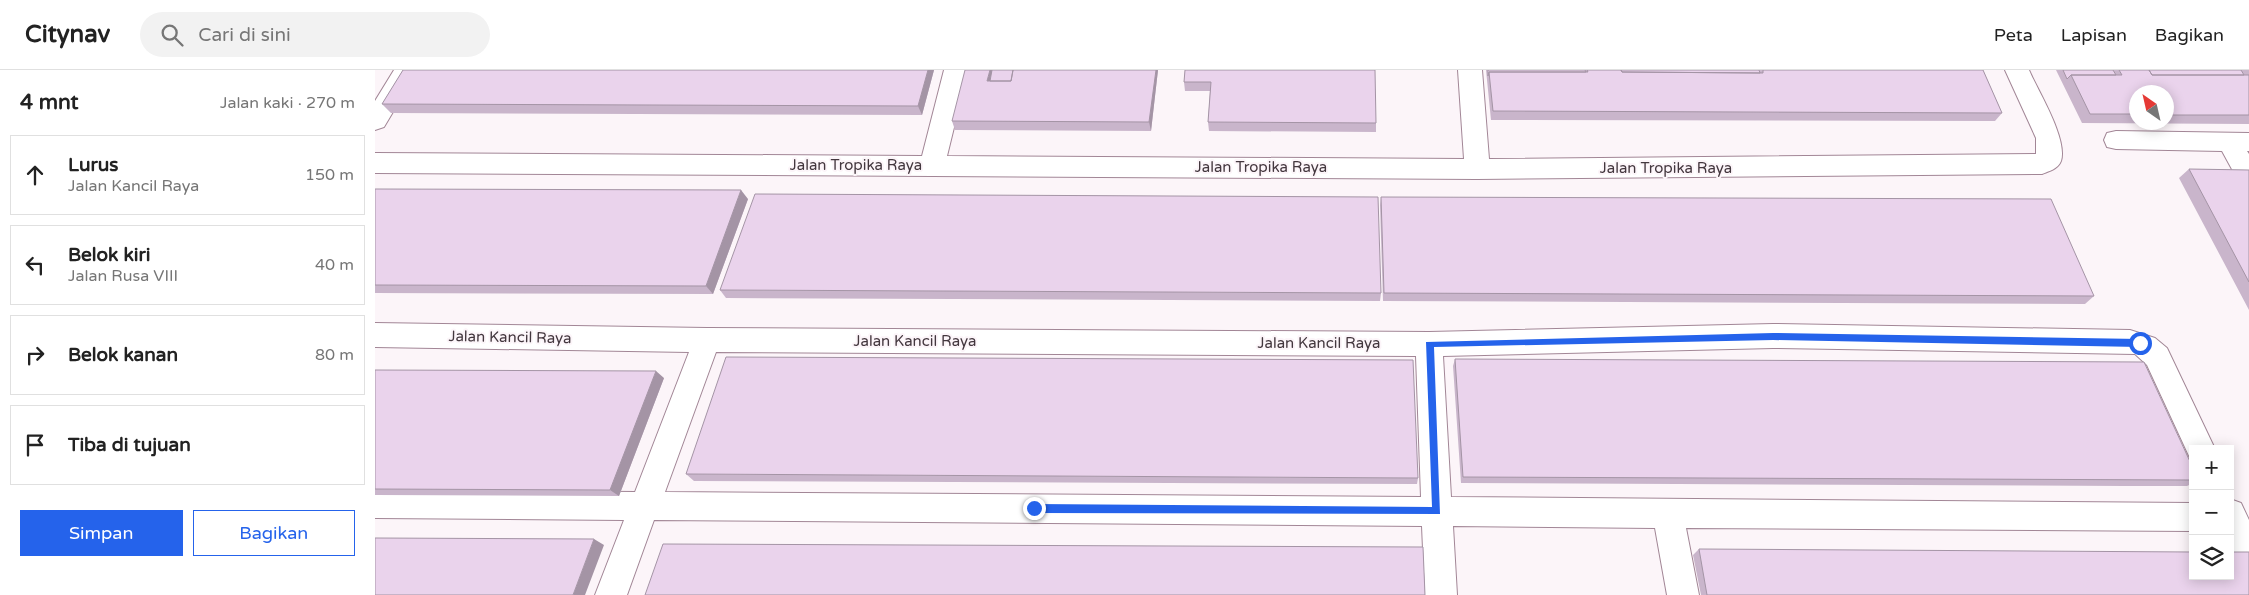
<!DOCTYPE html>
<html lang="id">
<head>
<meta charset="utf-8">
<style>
  :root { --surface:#fff; --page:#f2f2f2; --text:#222; --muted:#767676; --line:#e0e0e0; --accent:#2563eb }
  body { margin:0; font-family:"Varela Round",sans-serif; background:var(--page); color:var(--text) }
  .controls { position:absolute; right:15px; bottom:15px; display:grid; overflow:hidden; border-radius:0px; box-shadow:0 2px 12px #0003 }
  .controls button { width:45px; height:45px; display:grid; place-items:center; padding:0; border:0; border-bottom:1px solid var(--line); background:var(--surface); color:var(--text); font:25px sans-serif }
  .compass { position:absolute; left:1754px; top:15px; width:45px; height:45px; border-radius:50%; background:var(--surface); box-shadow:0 2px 12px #0003; rotate:326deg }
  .stop { position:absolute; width:15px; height:15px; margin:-11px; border:4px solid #2563eb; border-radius:50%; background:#fff }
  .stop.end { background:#2563eb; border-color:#fff; box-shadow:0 1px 5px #0008 }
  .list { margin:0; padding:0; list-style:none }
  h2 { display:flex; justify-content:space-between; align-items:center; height:65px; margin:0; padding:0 20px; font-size:21px }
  h2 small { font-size:16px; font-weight:400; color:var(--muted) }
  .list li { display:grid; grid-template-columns:32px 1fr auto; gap:15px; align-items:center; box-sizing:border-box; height:80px; margin:0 10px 10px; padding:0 10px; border:1px solid var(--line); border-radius:0px }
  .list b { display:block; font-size:19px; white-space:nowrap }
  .list p { margin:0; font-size:16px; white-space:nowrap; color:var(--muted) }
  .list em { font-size:16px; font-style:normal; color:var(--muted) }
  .actions { display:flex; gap:10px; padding:15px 20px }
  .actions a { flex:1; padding:11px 0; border:1px solid var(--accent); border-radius:0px; text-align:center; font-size:18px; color:var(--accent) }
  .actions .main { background:var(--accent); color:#fff }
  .icon { flex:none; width:28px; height:28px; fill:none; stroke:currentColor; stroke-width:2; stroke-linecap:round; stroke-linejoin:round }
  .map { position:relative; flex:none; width:1874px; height:525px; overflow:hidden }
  header { display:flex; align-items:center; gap:30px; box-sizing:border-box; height:70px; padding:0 25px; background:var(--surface); border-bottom:1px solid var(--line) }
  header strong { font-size:24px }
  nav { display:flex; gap:28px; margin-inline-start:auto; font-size:18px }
  .search { width:350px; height:45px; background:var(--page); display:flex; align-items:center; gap:12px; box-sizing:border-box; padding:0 18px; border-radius:28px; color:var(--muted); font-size:19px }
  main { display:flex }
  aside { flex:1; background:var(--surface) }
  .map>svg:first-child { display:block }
</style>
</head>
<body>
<header>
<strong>Citynav</strong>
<div class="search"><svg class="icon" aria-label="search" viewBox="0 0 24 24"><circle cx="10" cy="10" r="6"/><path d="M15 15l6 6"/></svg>Cari di sini</div>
<nav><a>Peta</a><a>Lapisan</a><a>Bagikan</a></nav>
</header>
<main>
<aside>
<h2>4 mnt<small>Jalan kaki · 270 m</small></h2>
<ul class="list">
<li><svg class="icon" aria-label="ahead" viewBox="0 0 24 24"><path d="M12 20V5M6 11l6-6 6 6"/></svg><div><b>Lurus</b><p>Jalan Kancil Raya</p></div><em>150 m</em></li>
<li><svg class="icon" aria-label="left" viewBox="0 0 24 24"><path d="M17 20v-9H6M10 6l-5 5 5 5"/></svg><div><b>Belok kiri</b><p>Jalan Rusa VIII</p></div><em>40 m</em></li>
<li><svg class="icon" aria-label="right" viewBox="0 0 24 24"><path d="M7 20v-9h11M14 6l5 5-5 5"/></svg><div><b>Belok kanan</b></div><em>80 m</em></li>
<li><svg class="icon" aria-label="arrive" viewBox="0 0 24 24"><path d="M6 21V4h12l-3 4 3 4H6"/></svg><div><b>Tiba di tujuan</b></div></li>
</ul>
<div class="actions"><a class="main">Simpan</a><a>Bagikan</a></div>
</aside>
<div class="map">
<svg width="1874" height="525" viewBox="0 0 1874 525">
  <rect width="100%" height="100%" fill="#fcf5f9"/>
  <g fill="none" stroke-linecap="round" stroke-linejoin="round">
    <defs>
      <path id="minor" d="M19,0h24l-34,57 -9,3v-29z
        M569,0h24l-21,86 517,3 -6,-89h24l7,89 547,-5v-16l-31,-68h24c9,21 39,69 32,91 -3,8 -12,10 -19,13l-565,5 -1102,-6v-20l547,3z
        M1741,61l133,2v18h-2l2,3v33l-9,-3 -18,-33 -106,-2 -9,-2 -3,-7 3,-7z
        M0,253l332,5 722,4 344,-8 357,6 25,8 12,10 48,101h-22v11l-3,-2 -43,-93 -12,-11 -362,-6 -330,8 8,141 742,6v28l-507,-3 13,67h-32l-12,-67 -202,-2 4,69h-32l-3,-69 -768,-6 -27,75h-32l29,-75 -249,-2v-28l260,2 54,-140 -314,-5zM341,282l700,4 5,141 -756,-5z
        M1855,429l11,4 8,17v48l-11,-4 -8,-17z"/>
    </defs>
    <use href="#minor" stroke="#a28696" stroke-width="2"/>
    <use href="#minor" fill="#fff" fill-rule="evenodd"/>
  </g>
  <path fill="#c9b5cb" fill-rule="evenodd" d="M28,0h531l-12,45 -531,-2 -9,-9z
    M783,0l-7,61 -196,-1 -3,-9z
    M810,0l191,53v9l-167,-1 -1,-9 2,-31h-25l-1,-9z
    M1111,0h497l19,43 -7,8 -504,-1z
    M1681,0h193v54l-167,-1zM1762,22h30v30h-30z
    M1814,99l60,1v140l-70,-132z
    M0,119l373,10 -35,95 -338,-1z
    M1006,127l713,99 -9,8 -702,-3 -3,-96z
    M345,220l661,3 -1,8 -654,-3z
    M1080,289l738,109v15l-6,3h-61l-665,-3 -8,-117z
    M0,300l289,8 -45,118 -244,-1z
    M311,404l732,4 -1,6 -723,-3z
    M1324,479l550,46h-548l-8,-40z"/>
  <path fill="#a494a5" d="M553,0h6l-12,45 -4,-9z
    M615,0h5l-6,16 -2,-5z
    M781,0h2l-7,61 -2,-9z
    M366,120l7,9 -35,95 -7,-8z
    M281,301l8,7 -45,118 -9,-6z
    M219,469l10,6 -19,50h-12z"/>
  <path fill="#ead3ec" stroke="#a494a5" d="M28,0h525l-10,36 -536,-2z
    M590,0h25l-3,11h24l2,-11h143l-7,52 -197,-1z
    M617,0h21l-2,11h-21z
    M810,0h190l1,53 -168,-1 3,-40h-27z
    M1113,0h97l1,2h-97l-1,4z
    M1212,0h34l1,2 141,1v-3h220l19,43 -509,-2 -4,-39h99z
    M1246,0h138l1,3 -138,-1z
    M1688,0h50l3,5h-45l-4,4z
    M1744,0h30l3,5h97v40h-82v-23h-30v22h-47l-19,-39h51z
    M1774,0h92l3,5h-92z
    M1814,99l60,1v112z
    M0,119l366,1 -35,96 -331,-1z
    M380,124l623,3 3,96 -661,-3z
    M1006,127l670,2 43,97 -710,-3z
    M351,287l687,3 5,118 -732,-4z
    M1080,289l689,3 49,106v12l-730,-3z
    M0,300l281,1 -46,119 -235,-1z
    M0,468l219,1 -21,56h-198z
    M288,474l760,3 2,48h-780z
    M1324,479l494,3v24h37v-24h19v43h-542z"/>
  <path fill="#2563eb" d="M1398,263l367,6 4,4 -4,4 -367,-7 -339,7 6,167 -406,-1 -4,-5 4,-4 398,3 -6,-165z"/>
  <g text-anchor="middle" stroke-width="4" stroke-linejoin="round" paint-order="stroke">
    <g font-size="15" fill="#43373e" stroke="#fcf5f9">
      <text x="481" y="100">Jalan Tropika Raya</text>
      <text x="886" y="102">Jalan Tropika Raya</text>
      <text x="1291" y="103">Jalan Tropika Raya</text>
      <text transform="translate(135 267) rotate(1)" y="5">Jalan Kancil Raya</text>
      <text x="540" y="276">Jalan Kancil Raya</text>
      <text x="944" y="278">Jalan Kancil Raya</text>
    </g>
  </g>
</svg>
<div class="controls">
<button>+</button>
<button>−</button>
<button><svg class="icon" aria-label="layers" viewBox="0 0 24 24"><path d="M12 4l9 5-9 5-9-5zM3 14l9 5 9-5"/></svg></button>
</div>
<svg class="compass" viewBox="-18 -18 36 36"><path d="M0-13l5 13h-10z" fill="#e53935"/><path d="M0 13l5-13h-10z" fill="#767676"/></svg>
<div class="stop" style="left:1765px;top:273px"></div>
<div class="stop end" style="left:659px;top:438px"></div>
</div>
</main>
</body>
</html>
